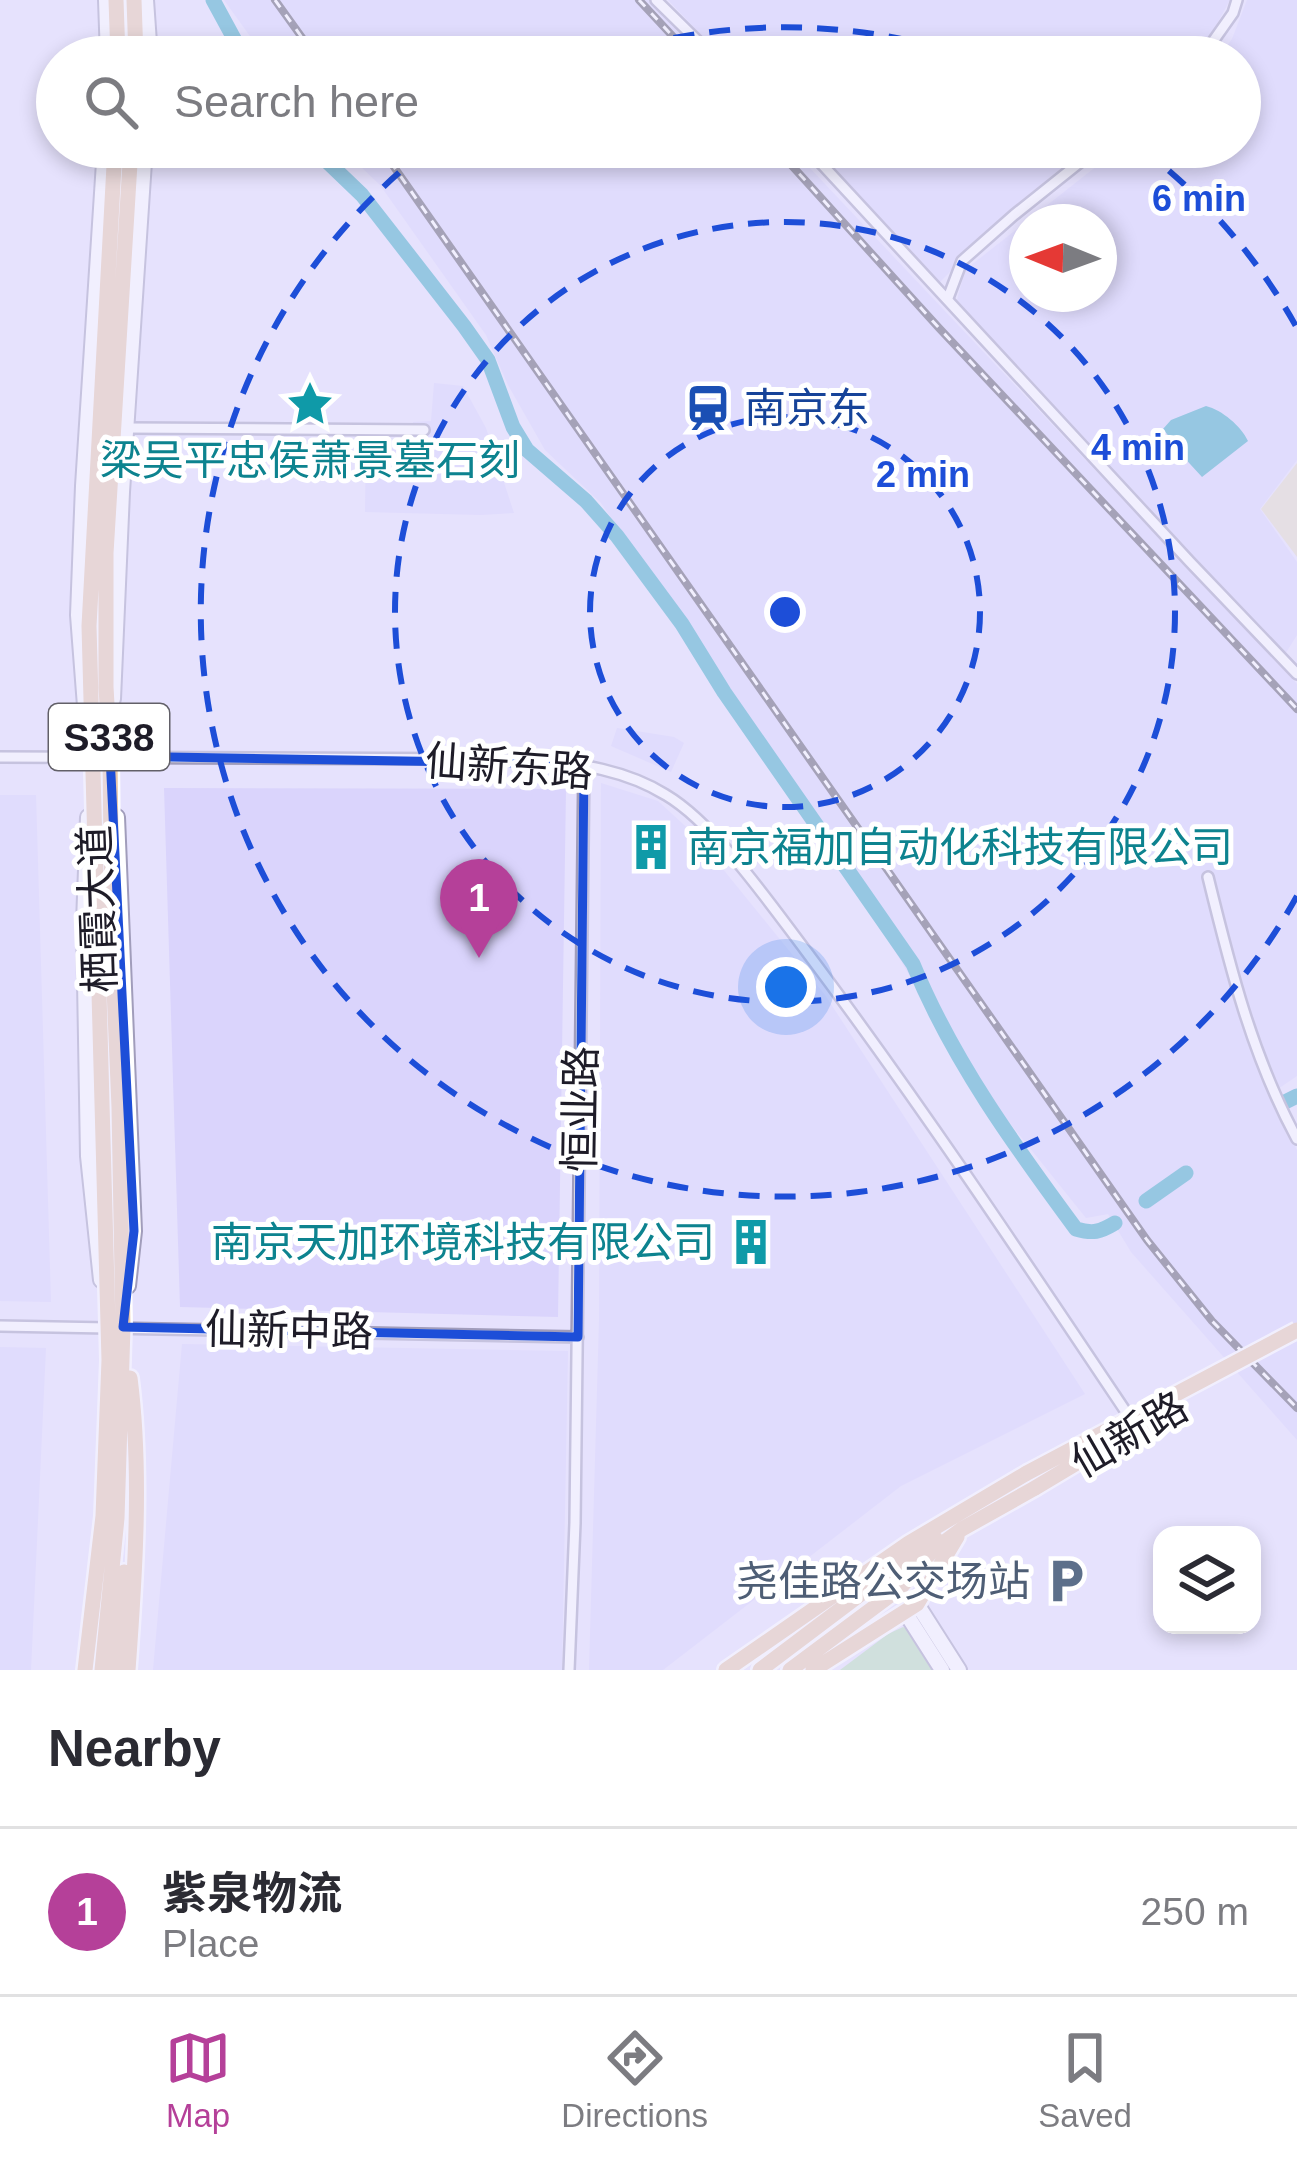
<!DOCTYPE html>
<html lang="en">
<head>
<meta charset="utf-8">
<style>
  :root { --surface:#fff; --page:#f2f2f3; --text:#2b2b33; --muted:#7c7c81; --line:#e1e1e2; --accent:#b54099 }
  body { margin:0; font-family:Arial,"Noto Sans SC",sans-serif; background:var(--page); color:var(--text) }
  .controls { position:absolute; right:36px; bottom:36px; display:grid; overflow:hidden; border-radius:24px; box-shadow:0 6px 18px #0003 }
  .controls button { width:108px; height:108px; display:grid; place-items:center; padding:0; border:0; border-bottom:3px solid var(--line); background:var(--surface); color:var(--text); font:60px sans-serif }
  .compass { position:absolute; left:1009px; top:204px; width:108px; height:108px; border-radius:50%; background:var(--surface); box-shadow:0 6px 18px #0003; rotate:271deg }
  .you { position:absolute; left:786px; top:987px; width:42px; height:42px; margin:-30px; border:9px solid #fff; border-radius:50%; background:#1a73e8; box-shadow:0 0 0 18px #1a73e833 }
  .badge { display:grid; place-items:center; width:78px; height:78px; border-radius:50%; background:var(--accent); color:#fff; font-size:39px; font-weight:700 }
  .pin { position:absolute; translate:-50% -99px; filter:drop-shadow(0 3px 6px #0008) }
  .pin::after { content:''; position:absolute; top:63px; width:42px; height:36px; background:inherit; clip-path:polygon(0 0,100% 0,50% 100%) }
  .list { margin:0; padding:0; list-style:none }
  h2 { display:flex; justify-content:space-between; align-items:center; height:156px; margin:0; padding:0 48px; font-size:51px }
  h2 small { font-size:39px; font-weight:400; color:var(--muted) }
  .list li { display:grid; grid-template-columns:78px 1fr auto; gap:36px; align-items:center; box-sizing:border-box; height:168px; padding:0 48px; border-top:3px solid var(--line) }
  .list b { display:block; font-size:45px; white-space:nowrap }
  .list p { margin:0; font-size:39px; white-space:nowrap; color:var(--muted) }
  .list em { font-size:39px; font-style:normal; color:var(--muted) }
  .icon { flex:none; width:66px; height:66px; fill:none; stroke:currentColor; stroke-width:2; stroke-linecap:round; stroke-linejoin:round }
  .map { position:relative; flex:none; width:1297px; height:1670px; overflow:hidden }
  .search { position:absolute; background:var(--surface); box-shadow:0 6px 18px #0003; left:36px; right:36px; top:36px; height:132px; display:flex; align-items:center; gap:30px; box-sizing:border-box; padding:0 42px; border-radius:66px; color:var(--muted); font-size:45px }
  .sheet { height:324px; background:var(--surface) }
  nav { display:flex; justify-content:space-around; align-items:center; box-sizing:border-box; height:168px; border-top:3px solid var(--line); background:var(--surface); font-size:33px; color:var(--muted) }
  nav a { display:grid; justify-items:center; gap:6px }
  nav .on { color:var(--accent) }
  .map>svg:first-child { display:block }
</style>
</head>
<body>
<div class="map">
<svg width="1297" height="1670" viewBox="0 0 1297 1670">
  <rect width="100%" height="100%" fill="#e6e2fd"/>
  <path fill="#e5dbc6" d="M1297,463v94l-36,-48z"/>
  <path fill="#dad4fc" fill-rule="evenodd" d="M224,0h428l53,57h-440z
    M668,0h562l-23,42 -15,15h-470z
    M1247,0h50v460l-37,49 37,53v73l-15,24 -203,-218 -122,-141 8,-30 156,-123h119v-90h-21l13,-18zM1027,222h72v72h-72z
    M340,147h450l507,537v392l-25,17 11,32 14,25v290l-166,-188 -23,-38 -22,4 -126,-157 -133,-225 -226,-333 -56,-53 -37,-65 -22,-50 -106,-150z
    M806,147h281l-65,53 -85,85z
    M434,383l29,3 23,42 28,85 -33,2 -116,-3 1,-68 45,1 2,-23 18,-1z
    M617,728l57,9 10,6 -13,29 -60,-26z
    M601,783l57,18 38,35 129,159 260,399 -184,92 -238,184h-74l10,-350z
    M164,788l402,1 -8,528 -378,-10z
    M0,795h36l15,507 -51,-1z
    M182,1344l386,7 -6,319h-409z
    M0,1347l46,1 -15,322h-31z"/>
  <path fill="#b5ddb6" d="M903,1627l9,5 22,38h-94l48,-36z"/>
  <path fill="#36a7c2" d="M1206,406c16,4 35,20 42,35l-46,36 -23,-25v-3l-16,-20 8,-9z"/>
  <g fill="none" stroke-linecap="round" stroke-linejoin="round">
    <path stroke="#36a7c2" stroke-width="15" d="M213,0l31,57
      M312,147l50,48 102,131 24,34 25,67 14,23 59,51 31,35 65,88 42,68 189,272c40,97 101,181 163,265 17,5 24,3 39,-6
      M1285,1102l12,-6
      M1146,1201l40,-28"/>
    <defs>
      <path id="street" d="M656,0l58,57
        M1202,57l31,-44 4,-13
        M806,147l384,415 107,112
        M948,298l14,-37 52,-46 85,-68
        M126,428l298,2
        M0,757l535,2c45,5 91,11 131,36 49,29 105,110 140,156 114,152 219,310 324,467
        M1208,877c22,90 44,179 89,262
        M0,1326l578,11
        M569,1670l6,-147 9,-759"/>
      <path id="secondary" d="M106,0l2,57
        M146,0l4,57
        M113,699l9,-207 23,-345
        M85,706l-7,-91 5,-129 22,-339
        M88,817l-4,105 4,234 13,124
        M117,817l17,414 -6,55
        M917,1604l42,66
        M905,1612l37,58"/>
      <path id="primary" d="M116,0l2,57
        M134,0l2,57
        M85,1670l18,-154 6,-156 -20,-734 26,-479
        M102,1670l15,-152 6,-191 -4,-220 -7,-166 -2,-185 -4,-69v-134l25,-406
        M114,1670l10,-98
        M128,1670c7,-94 14,-199 2,-292
        M726,1670l183,-127 118,-70
        M760,1670l175,-132
        M790,1670l110,-82 31,-36 31,-23 73,-41
        M813,1670l104,-66 40,-67"/>
    </defs>
    <use href="#street" stroke="#a19dbb" stroke-width="14"/>
    <use href="#secondary" stroke="#a19dbb" stroke-width="18"/>
    <use href="#primary" stroke="#fff" stroke-width="20"/>
    <use href="#street" stroke="#fff" stroke-width="9"/>
    <use href="#secondary" stroke="#fff" stroke-width="14"/>
    <use href="#primary" stroke="#e9c7a8" stroke-width="15"/>
    <defs>
      <path id="rail" d="M275,0l41,57
        M639,0l53,57
        M380,147l767,1093 65,81 85,87
        M775,147l164,181 358,381"/>
    </defs>
    <use href="#rail" stroke="#575565" stroke-width="8"/>
    <use href="#rail" stroke="#fff" stroke-width="3" stroke-dasharray="9" stroke-linecap="butt"/>
    <defs>
      <path id="primary-bridge" d="M1027,1473l270,-143
        M1035,1488l110,-66"/>
    </defs>
    <use href="#primary-bridge" stroke="#fff" stroke-width="20" stroke-linecap="butt"/>
    <use href="#primary-bridge" stroke="#e9c7a8" stroke-width="15"/>
  </g>
  <path d="M0 0H1297V1670H0ZM110,756l474,8 -6,573 -455,-10 11,-96z" fill="#e6e2fd" fill-opacity=".55" fill-rule="evenodd"/>
  <path fill="none" stroke="#1d4ed8" stroke-width="9" stroke-linejoin="round" d="M110,756l474,8 -6,573 -455,-10 11,-96z"/>
  <g fill="none" stroke="#1d4ed8" stroke-width="6" stroke-dasharray="21 15">
    <circle cx="785" cy="612" r="195"/>
    <circle cx="785" cy="612" r="390"/>
    <path d="M1297 896A585 585 0 1 1 429 148M604 56A585 585 0 0 1 966 56M1141 148A585 585 0 0 1 1297 328"/>
  </g>
  <defs>
    <symbol id="sight-bare" viewBox="-9 -9 18 18"><path d="M0-6L1.8-2.2L6-1.7L2.9 1.2L3.7 5.4L0 3.3L-3.7 5.4L-2.9 1.2L-6-1.7L-1.8-2.2Z" fill="#0f9aa8" stroke="#fff" stroke-width="2.5" paint-order="stroke"/></symbol>
    <symbol id="station-bare" viewBox="-9 -9 18 18"><path d="M-3-6H3Q5-6 5-4V2Q5 4 3 4L4.5 6H3L1.5 4h-3L-3 6H-4.5L-3 4Q-5 4-5 2V-4Q-5-6-3-6ZM-3.5-4v3h7v-3ZM-3.5 1v1.5H-2V1ZM2 1v1.5H3.5V1Z" fill="#1a4fb4" stroke="#fff" stroke-width="2.5" paint-order="stroke"/></symbol>
    <symbol id="building-bare" viewBox="-9 -9 18 18"><path d="M-4-6H4V6H1V3H-1V6H-4ZM-2.5-4.3h1.7v1.8h-1.7ZM.8-4.3h1.7v1.8H.8ZM-2.5-1h1.7V.8h-1.7ZM.8-1h1.7V.8H.8Z" fill="#0f9aa8" stroke="#fff" stroke-width="2.5" paint-order="stroke"/></symbol>
    <symbol id="parking-bare" viewBox="-9 -9 18 18"><path d="M-3.5-5.5H1a3.5 3.5 0 0 1 0 7H-1V5.5H-3.5ZM-1-3.4V-.6H.8a1.4 1.4 0 0 0 0-2.8Z" fill="#5c6f8a" stroke="#fff" stroke-width="2.5" paint-order="stroke"/></symbol>
  </defs>
  <g fill-rule="evenodd">
    <use href="#sight-bare" x="277" y="371" width="66" height="66"/>
    <use href="#station-bare" x="675" y="375" width="66" height="66"/>
    <use href="#building-bare" x="618" y="814" width="66" height="66"/>
    <use href="#building-bare" x="718" y="1209" width="66" height="66"/>
    <use href="#parking-bare" x="1033" y="1548" width="66" height="66"/>
  </g>
  <g text-anchor="middle" stroke-width="10" stroke-linejoin="round" paint-order="stroke">
    <rect fill="#fff" stroke="#626068" stroke-width="3" x="49" y="704" width="120" height="66" rx="9"/>
    <g font-size="39" font-weight="bold" fill="#1e1c28">
      <text x="109" y="751">S338</text>
    </g>
    <g font-size="42" fill="#164399" stroke="#fff" text-anchor="start">
      <text x="744" y="423">南京东</text>
    </g>
    <g font-size="42" fill="#0d838f" stroke="#fff">
      <text x="310" y="475">梁吴平忠侯萧景墓石刻</text>
      <text x="687" y="862" text-anchor="start">南京福加自动化科技有限公司</text>
      <text x="715" y="1257" text-anchor="end">南京天加环境科技有限公司</text>
    </g>
    <g font-size="42" fill="#1e1c28" stroke="#fff">
      <text transform="translate(509 766) rotate(4)" y="15">仙新东路</text>
      <text transform="translate(97 909) rotate(-92)" y="15">栖霞大道</text>
      <text transform="translate(580 1109) rotate(-89)" y="15">恒业路</text>
      <text transform="translate(289 1330) rotate(1)" y="15">仙新中路</text>
      <text transform="translate(1129 1434) rotate(-30)" y="15">仙新路</text>
    </g>
    <g font-size="42" fill="#4e5e75" stroke="#fff" text-anchor="end">
      <text x="1030" y="1596">尧佳路公交场站</text>
    </g>
  </g>
  <circle cx="785" cy="612" r="18" fill="#1d4ed8" stroke="#fff" stroke-width="6"/>
  <g font-size="36" text-anchor="middle" font-weight="bold" fill="#1d4ed8" stroke="#fff" stroke-width="10" stroke-linejoin="round" paint-order="stroke">
    <text x="1199" y="211">6 min</text>
    <text x="1138" y="460">4 min</text>
    <text x="923" y="487">2 min</text>
  </g>
</svg>
<div class="controls">
<button><svg class="icon" aria-label="layers" viewBox="0 0 24 24"><path d="M12 4l9 5-9 5-9-5zM3 14l9 5 9-5"/></svg></button>
</div>
<svg class="compass" viewBox="-18 -18 36 36"><path d="M0-13l5 13h-10z" fill="#e53935"/><path d="M0 13l5-13h-10z" fill="#7c7c81"/></svg>
<div class="you"></div>
<div class="pin badge" style="left:479px;top:958px">1</div>
<div class="search"><svg class="icon" aria-label="search" viewBox="0 0 24 24"><circle cx="10" cy="10" r="6"/><path d="M15 15l6 6"/></svg>Search here</div>
</div>
<section class="sheet">
<h2>Nearby<small></small></h2>
<ul class="list">
<li><span class="badge">1</span><div><b>紫泉物流</b><p>Place</p></div><em>250 m</em></li>
</ul>
</section>
<nav>
<a class="on"><svg class="icon" aria-label="map" viewBox="0 0 24 24"><path d="M3 6l6-2 6 2 6-2v14l-6 2-6-2-6 2zM9 4v14M15 6v14"/></svg>Map</a>
<a><svg class="icon" aria-label="directions" viewBox="0 0 24 24"><path d="M12 3l9 9-9 9-9-9zM9 14v-3h6M13 9l2 2-2 2"/></svg>Directions</a>
<a><svg class="icon" aria-label="saved" viewBox="0 0 24 24"><path d="M7 4h10v16l-5-4-5 4z"/></svg>Saved</a>
</nav>
</body>
</html>
